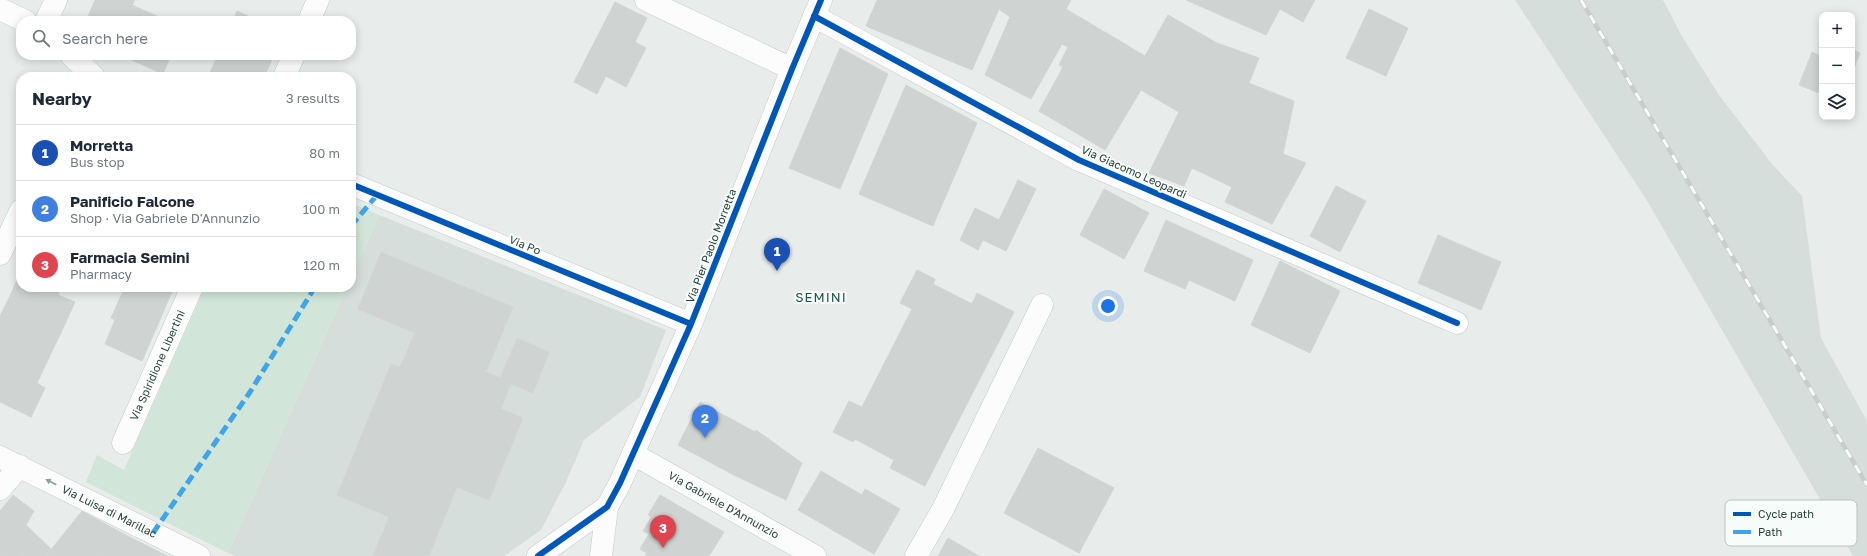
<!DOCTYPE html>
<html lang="en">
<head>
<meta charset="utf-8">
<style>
  :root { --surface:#fff; --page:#f6f6f7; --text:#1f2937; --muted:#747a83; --line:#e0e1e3; --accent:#d93025 }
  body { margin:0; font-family:"Golos Text",sans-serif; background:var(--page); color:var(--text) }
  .controls { position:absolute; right:12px; top:12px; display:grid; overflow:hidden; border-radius:8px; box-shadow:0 2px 10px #0003 }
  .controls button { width:36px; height:36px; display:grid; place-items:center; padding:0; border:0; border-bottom:1px solid var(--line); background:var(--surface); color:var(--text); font:20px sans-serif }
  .you { position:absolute; left:1108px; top:306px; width:14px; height:14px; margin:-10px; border:3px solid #fff; border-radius:50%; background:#1a73e8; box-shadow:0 0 0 6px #1a73e833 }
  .badge { display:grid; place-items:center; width:26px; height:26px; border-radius:50%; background:var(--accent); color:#fff; font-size:13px; font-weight:700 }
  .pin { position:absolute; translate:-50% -33px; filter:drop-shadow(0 1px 2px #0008) }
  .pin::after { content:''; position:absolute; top:21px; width:14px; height:12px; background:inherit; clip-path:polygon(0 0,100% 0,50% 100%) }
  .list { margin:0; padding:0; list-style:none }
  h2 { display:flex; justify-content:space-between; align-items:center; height:52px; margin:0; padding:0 16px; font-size:17px }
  h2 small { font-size:13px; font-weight:400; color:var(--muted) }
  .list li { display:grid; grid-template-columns:26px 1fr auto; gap:12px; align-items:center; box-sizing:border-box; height:56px; padding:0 16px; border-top:1px solid var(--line) }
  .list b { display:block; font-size:15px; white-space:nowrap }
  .list p { margin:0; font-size:13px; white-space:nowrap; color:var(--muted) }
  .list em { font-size:13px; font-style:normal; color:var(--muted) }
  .icon { flex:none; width:22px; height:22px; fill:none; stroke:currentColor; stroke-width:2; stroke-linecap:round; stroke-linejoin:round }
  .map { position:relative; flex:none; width:1867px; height:556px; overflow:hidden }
  .search { position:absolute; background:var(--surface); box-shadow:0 2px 10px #0003; left:16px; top:16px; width:340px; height:44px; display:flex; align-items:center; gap:10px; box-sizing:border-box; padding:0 14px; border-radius:16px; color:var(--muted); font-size:15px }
  .panel { position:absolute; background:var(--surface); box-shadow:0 2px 10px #0003; left:16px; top:72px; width:340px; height:220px; border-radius:16px }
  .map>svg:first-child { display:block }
</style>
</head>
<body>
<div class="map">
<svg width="1867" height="556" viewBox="0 0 1867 556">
  <rect width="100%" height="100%" fill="#e8edeb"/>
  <path fill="#d6dedb" d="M1515,0h148l20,38 36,57 53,69 30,32 19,142 46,83v135h-14l-207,-357z
    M379,215l287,115 -26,67 -56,43 -19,44 -24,46 -37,26h-269l-7,-3 119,-266h4v-9z"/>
  <path fill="#d1e6d8" d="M351,203l28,12 -28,63z
    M205,287h142l-119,266 -142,-71 11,-27 27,15z"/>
  <path fill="#cfd4d2" stroke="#d1d6d4" d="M95,0h40l-3,5 36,16h-82z
    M877,0h194l-5,9 79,47 23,-41 49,28 42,15 -10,25 45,18 -11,53 23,9 -34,61 -47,-22 7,-15 -40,-19 -8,18 -35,-13 30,-61 -38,-22 -36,60 -66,-39 24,-44 -4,-2 9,-18 -6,-3 -31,55 -46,-24 25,-58 -11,-8 -27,61 -106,-44z
    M1186,0h129l-12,22 -23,-13 -14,26z
    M615,2l32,16 -12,24 11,6 -20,39 -20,-11 -9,18 -23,-12z
    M1369,9l39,19 -22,48 -40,-18z
    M237,11l22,10h-26z
    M840,48l48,26 -48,115 -51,-21z
    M1852,49l8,4 -8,20z
    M1812,52l10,5v37l-23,-9z
    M120,55h51l-8,19z
    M218,55h56l-10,22h-56z
    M906,85l71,38 -44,103 -74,-32z
    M1018,180l18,9 -30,62 -23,-11 -5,10 -18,-10 15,-32 24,12z
    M1336,186l30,15 -26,51 -30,-16z
    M1104,189l45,24 -25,46 -44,-24z
    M1166,220l87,40 -18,41 -46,-21 -4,9 -41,-18z
    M1438,235l63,27 -20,48 -63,-27z
    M381,252l132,55 -27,65 14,6 17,-40 32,14 -16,41 -22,-9 -10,25 22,9 -34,82 -32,-13 -28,69h-56l16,-39 -52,-22 54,-131 9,3 15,-34 -57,-24z
    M1280,261l60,30 -30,62 -59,-28z
    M917,270l18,9 -2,5 39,20 5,-11 37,19 -89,174 -35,-18 4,-8 -39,-21 -2,3 -20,-10 16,-31 13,6 50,-98 -12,-6z
    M21,271v16h40l-3,8 17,7 -9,20 -56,-26z
    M125,287h49l-32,74 -37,-17 10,-24 -4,-2z
    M10,296l56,26 -29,61 8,5 -14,29 -31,-15v-86z
    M700,402l55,30 -23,42 -54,-29z
    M756,430l46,33 -16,37 -54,-26z
    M1038,448l76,40 -35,65 -75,-40z
    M821,471l41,24 3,-6 35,20 -26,45 -76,-44z
    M13,495l21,16 -8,14 25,24 -5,7h-22l-24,-18v-27z
    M660,495l64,37 -15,24h-64l2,-3 -7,-4 9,-15 -6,-3 8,-14 -3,-2z
    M82,511l38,21 -22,24h-52z
    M120,532l47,24h-69z
    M0,538l24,18h-24z
    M948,538l31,18h-41z"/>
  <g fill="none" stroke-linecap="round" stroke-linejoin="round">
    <defs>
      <g id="street">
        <path d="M646,0l146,69"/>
        <path d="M0,9l25,12"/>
        <path d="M814,16l265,144 378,163"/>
        <path d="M46,21l10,-21"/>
        <path d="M309,21l9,-21"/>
        <path d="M71,55l23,22"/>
        <path d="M284,77l10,-22"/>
        <path d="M351,184l340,140"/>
        <path d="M0,254l21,-44"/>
        <path id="s1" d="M123,443l69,-156"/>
        <path id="s2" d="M633,454l182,102"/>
        <path id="s3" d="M0,457l199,99"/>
        <path d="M0,489l20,-23"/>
        <path d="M538,556l69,-49 13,-24 71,-159 101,-255 29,-69"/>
        <path d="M601,556l6,-49"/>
        <path d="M916,556l27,-47 99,-204"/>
      </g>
    </defs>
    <use href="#street" stroke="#c5cac8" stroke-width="23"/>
    <use href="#street" stroke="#fcfcfc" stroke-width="22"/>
    <defs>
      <path id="rail" d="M1581,0l286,485"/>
    </defs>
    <use href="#rail" stroke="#c9cdcc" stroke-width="4.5"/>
    <use href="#rail" stroke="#f7fbf9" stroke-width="3" stroke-dasharray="9" stroke-linecap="butt"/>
    <path stroke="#3ea4ec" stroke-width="5" stroke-dasharray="10 5" stroke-linecap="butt" d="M351,226l26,-31
      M153,533l97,-141 65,-105"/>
    <defs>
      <path id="cycleway" d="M814,16l265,144 378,163
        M351,184l340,140
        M538,556l69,-49 13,-24 71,-159 101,-255 29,-69"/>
    </defs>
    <use href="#cycleway" stroke="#f7fbf9" stroke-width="8"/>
    <use href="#cycleway" stroke="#0057b8" stroke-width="6"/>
  </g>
  <defs><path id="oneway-solid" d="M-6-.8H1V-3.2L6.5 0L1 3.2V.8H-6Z"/></defs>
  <use fill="#909f9b" href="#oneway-solid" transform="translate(51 482) rotate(-152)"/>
  <g text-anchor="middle" stroke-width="4" stroke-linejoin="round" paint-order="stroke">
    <g font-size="11" fill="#24423a" stroke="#f7fbf9">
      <text transform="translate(1134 172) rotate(24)" y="4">Via Giacomo Leopardi</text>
      <text transform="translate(525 245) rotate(22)" y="4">Via Po</text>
      <text transform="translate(711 246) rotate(-69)" y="4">Via Pier Paolo Morretta</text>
      <text dy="4" stroke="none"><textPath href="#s1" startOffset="85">Via Spiridione Libertini</textPath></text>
      <text dy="4" stroke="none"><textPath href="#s2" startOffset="104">Via Gabriele D'Annunzio</textPath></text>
      <text dy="4" stroke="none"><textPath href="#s3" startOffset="122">Via Luisa di Marillac</textPath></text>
    </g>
    <g font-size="13" letter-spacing="1" fill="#1f5548" stroke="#f7fbf9">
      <text x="821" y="302">SEMINI</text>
    </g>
  </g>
  <rect x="1725" y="500" width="132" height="46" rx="6" fill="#f7fbf9" stroke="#b8c4c0" stroke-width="1"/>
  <rect x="1733" y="512" width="18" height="4" fill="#0057b8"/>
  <rect x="1733" y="530" width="18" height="4" fill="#3ea4ec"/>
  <g font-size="11" fill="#24423a">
    <text x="1758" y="518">Cycle path</text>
    <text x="1758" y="536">Path</text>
  </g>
</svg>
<div class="controls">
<button>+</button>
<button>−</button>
<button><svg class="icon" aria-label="layers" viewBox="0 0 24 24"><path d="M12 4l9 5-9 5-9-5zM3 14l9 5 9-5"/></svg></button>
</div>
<div class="you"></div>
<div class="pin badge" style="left:777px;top:271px;background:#1a4fb4">1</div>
<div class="pin badge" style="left:705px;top:438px;background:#3f7fe0">2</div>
<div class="pin badge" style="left:663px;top:548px;background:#e0444e">3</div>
<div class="search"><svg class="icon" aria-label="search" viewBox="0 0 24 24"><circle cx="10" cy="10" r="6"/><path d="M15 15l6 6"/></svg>Search here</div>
<section class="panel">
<h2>Nearby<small>3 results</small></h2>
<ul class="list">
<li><span class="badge" style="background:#1a4fb4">1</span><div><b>Morretta</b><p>Bus stop</p></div><em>80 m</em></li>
<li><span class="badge" style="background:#3f7fe0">2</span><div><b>Panificio Falcone</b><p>Shop · Via Gabriele D'Annunzio</p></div><em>100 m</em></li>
<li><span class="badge" style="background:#e0444e">3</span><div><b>Farmacia Semini</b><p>Pharmacy</p></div><em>120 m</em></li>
</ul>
</section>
</div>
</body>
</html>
